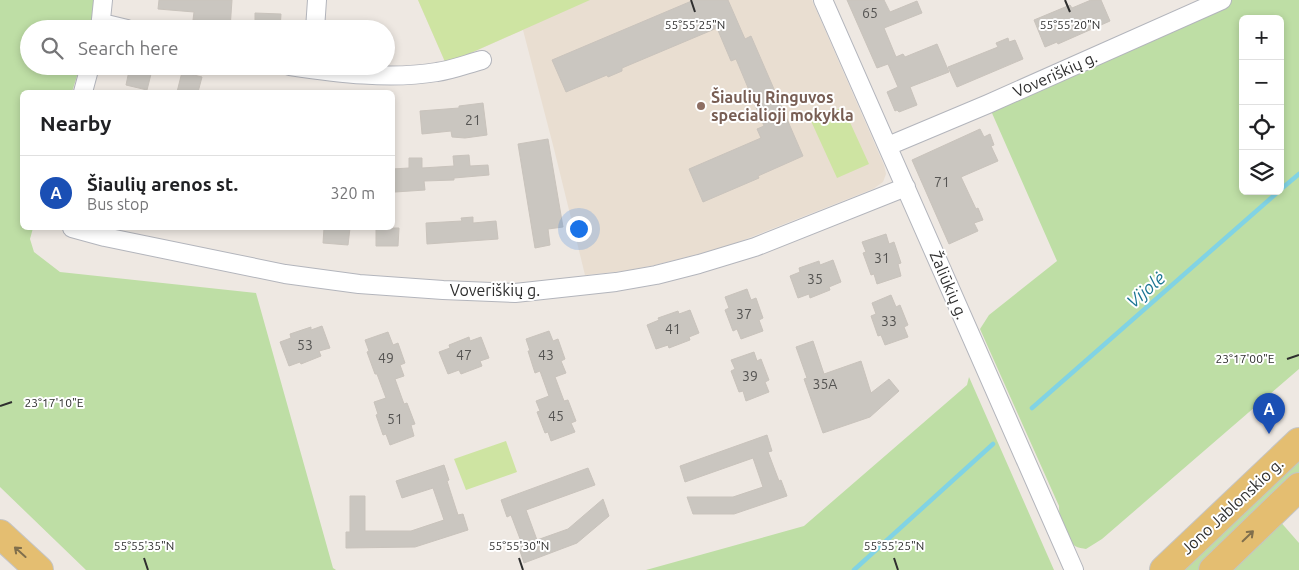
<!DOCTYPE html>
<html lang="en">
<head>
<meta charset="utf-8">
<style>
  :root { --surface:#fff; --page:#f6f6f6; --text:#202124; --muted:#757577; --line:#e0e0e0; --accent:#ea580c }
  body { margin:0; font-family:Ubuntu,sans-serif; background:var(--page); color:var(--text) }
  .controls { position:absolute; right:15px; top:15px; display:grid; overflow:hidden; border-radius:8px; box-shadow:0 2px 8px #0003 }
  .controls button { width:45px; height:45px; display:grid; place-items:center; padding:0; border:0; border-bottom:1px solid var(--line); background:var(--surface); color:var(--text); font:25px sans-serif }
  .you { position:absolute; left:578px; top:228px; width:18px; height:18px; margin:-12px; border:4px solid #fff; border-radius:50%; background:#1a73e8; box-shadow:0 0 0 8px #1a73e833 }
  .badge { display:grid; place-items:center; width:32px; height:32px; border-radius:50%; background:var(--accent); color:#fff; font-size:16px; font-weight:700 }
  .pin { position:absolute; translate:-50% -41px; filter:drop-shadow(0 1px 2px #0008) }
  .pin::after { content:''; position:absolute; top:26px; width:18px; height:15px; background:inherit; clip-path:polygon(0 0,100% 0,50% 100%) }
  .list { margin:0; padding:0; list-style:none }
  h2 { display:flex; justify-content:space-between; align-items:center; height:65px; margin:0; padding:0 20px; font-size:21px }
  h2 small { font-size:16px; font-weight:400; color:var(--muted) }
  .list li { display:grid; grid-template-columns:32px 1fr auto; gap:15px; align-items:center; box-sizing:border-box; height:75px; padding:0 20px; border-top:1px solid var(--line) }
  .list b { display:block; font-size:19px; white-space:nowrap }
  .list p { margin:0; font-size:16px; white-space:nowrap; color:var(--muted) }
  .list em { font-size:16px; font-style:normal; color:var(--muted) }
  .icon { flex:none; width:28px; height:28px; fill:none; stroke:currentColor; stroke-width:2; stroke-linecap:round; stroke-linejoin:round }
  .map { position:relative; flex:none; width:1299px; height:570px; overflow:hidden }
  .search { position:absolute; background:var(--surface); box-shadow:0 2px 8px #0003; left:20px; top:20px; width:375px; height:55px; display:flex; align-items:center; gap:12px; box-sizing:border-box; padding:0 18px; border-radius:28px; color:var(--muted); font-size:19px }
  .panel { position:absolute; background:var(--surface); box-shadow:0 2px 8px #0003; left:20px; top:90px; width:375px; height:140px; border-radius:8px }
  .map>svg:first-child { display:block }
</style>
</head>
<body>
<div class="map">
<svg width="1299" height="570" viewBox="0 0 1299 570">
  <rect width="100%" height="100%" fill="#eee8e2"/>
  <path fill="#e9ded1" d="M418,0h394l72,165 2,9 -3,8 -10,7 -147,58 -71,18 -30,6 -40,4 -31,-126 -31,-119 -77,34z"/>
  <path fill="#bedea5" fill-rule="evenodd" d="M0,0h96l-4,29h-63v37h51l-8,26h-50v136h11l-3,11 4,13 26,20 196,21 77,275 3,2h-250l-86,-83z
    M1222,0h77v369l-197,170 -16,10c-3,-1 -8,-1 -11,-3 -12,-8 -16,-27 -16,-40l-79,-177 9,-14 68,-54 -69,-157zM1243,19h37v172h-37z
    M969,377l85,193h-408l158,-44 163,-141z
    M1299,455v19l-100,96h-20z
    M1278,519l21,24v27h-72z"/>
  <path fill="#cee4a2" d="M418,0h172l-144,64z
    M843,107l26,57 -32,14 -26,-57z
    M506,441l11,31 -51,18 -12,-31z"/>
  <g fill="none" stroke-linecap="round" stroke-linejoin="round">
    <path stroke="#81d3e4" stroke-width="4.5" d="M1280,190l19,-16
      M1032,408l247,-217
      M854,570l139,-126"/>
  </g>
  <path fill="#cac6c0" stroke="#c9c3bc" d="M159,0h73l-2,29h-19l1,-7 -19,-2 1,-8 -36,-3z
    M694,0h34l17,39 6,-3 52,120 -45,20 1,2 -56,24 -14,-33 72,-31 -4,-9 7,-3 -28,-67 -5,2 -14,-33 -95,40v3l-14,6 -1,-2 -41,17 -14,-32z
    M847,0h37l6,12 27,-11 5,12 -38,15 12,29 7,-3 2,3 32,-13 12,28 -39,15 7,18 -18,7 -2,-2 -2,1 -8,-19 11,-5 -10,-23 -11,4z
    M1091,0h10l9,21 -52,23 -1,-2 -12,5 -11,-27 36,-15 2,3z
    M255,13l26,1 -1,15h-25z
    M1008,38l1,4 6,-2 8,19 -66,28 -9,-20 50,-20 -2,-4z
    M130,66h23l-6,24 -21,-5z
    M182,72l20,5 -4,15h-21z
    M483,103l4,32 -22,3 -13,-1 -1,-6 -29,3 -2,-23 39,-3v-2z
    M980,129l4,8 6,-3 4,11 -3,1 7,15 -37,16 15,32 2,-1 5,12 -9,3 4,8 -29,13 -37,-84z
    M548,139l15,88 -15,2 2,16 -15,3 -17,-104z
    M469,155l1,11 18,-1 1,10 -35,3v2l-30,1 1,9 -30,2v-10h-3v-13l17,-1v-10h13v10l32,-2 -1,-10z
    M473,217v6l23,-2 2,18 -71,5 -1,-21 36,-2 -1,-3z
    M324,228h26l-2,17 -25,-2z
    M376,228h23l-1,18h-22z
    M886,234l3,10 5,-2 7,21 -3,1 3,12 -24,8 -3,-10 -3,1 -8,-22 3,-1 -4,-10z
    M833,260l8,22 -12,5 1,3 -20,8 -1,-4 -11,4 -8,-22 10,-4 -1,-4 20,-7 1,4z
    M747,289l4,11 5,-2 7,20 -4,2 4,11 -22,8 -4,-10 -4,2 -8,-21 4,-2 -4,-11z
    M891,295l5,12 4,-2 8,20 -4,2 4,10 -23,8 -4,-10 -3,1 -7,-20 5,-2 -4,-11z
    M690,310l9,23 -10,4 1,3 -21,8 -1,-3 -12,4 -9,-24 12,-5 -1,-2 20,-7 1,3z
    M322,326l8,22 -11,3 2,5 -20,8 -1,-2 -11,4 -9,-24 11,-4 -1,-4 21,-7v3z
    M549,331l4,10 5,-2 7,20 -4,2 5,12 -11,4 9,24 4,-1 8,21 -5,2 4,9 -24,9 -3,-9 -3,1 -8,-21 3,-1 -4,-10 13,-5 -9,-25 -5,2 -7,-22h2l-4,-12z
    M388,332l5,13 5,-2 7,20 -5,2 4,11 -9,3 9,25 3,-1 8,21 -4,1 3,11 -24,9 -4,-11 -3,1 -7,-20 2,-1 -4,-12 12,-4 -9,-24h-2l-8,-22 2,-1 -4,-11z
    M469,337l1,4 11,-4 8,21 -9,3 2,5 -21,8 -2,-4 -11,4 -9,-22 11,-4 -1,-3z
    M813,341l11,33 37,-13 10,32 18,-14 10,12 -29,26 -47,16 -19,-54 3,-1 -11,-31z
    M754,352l3,9 4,-2 8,21 -4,2 4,10 -23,9 -3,-10 -4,1 -8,-21 4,-2 -4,-9z
    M767,435l5,16 -4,1 11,29 2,-1 6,16 -53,18h-41l-6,-17h46l30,-10 -10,-29 -68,24 -5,-16z
    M444,465l5,15 -2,1 11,34 5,-1 5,16 -53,17 -69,1v-16h4v-36h15v35h46l33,-11 -11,-32 -31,10 -6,-17z
    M588,468l7,17 -69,25 11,30 31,-11 35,-30 6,17 -32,27 -53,20 -6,-18 4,-1 -11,-29 -4,2 -6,-17z"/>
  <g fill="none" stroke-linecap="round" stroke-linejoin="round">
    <defs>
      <path id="minor" d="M823,0l251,570
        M102,23l25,6
        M100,29l3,-29
        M315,29l2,-29
        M290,66c48,7 99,14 147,6 15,-2 30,-8 45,-12
        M83,92l7,-26
        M888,146l100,-42 234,-104
        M72,228l33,9 180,37 74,10 84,6 72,3 101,-11 40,-7 43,-11 56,-17 151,-60"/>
      <path id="primary" d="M0,534l39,36
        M1164,570l135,-128
        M1213,570l86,-83"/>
    </defs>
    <use href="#minor" stroke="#b3b5bc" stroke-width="20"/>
    <use href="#primary" stroke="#c4c4c4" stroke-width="30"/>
    <use href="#minor" stroke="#fff" stroke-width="18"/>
    <use href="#primary" stroke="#e4be71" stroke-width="28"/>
  </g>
  <defs><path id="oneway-shaft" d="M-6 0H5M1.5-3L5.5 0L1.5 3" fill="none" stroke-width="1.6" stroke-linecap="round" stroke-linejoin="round" transform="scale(1.25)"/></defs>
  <g stroke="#806f4c">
    <use href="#oneway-shaft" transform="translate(1248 536) rotate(-44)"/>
    <use href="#oneway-shaft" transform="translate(20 552) rotate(-138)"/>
  </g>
  <path fill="none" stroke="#2e2e2e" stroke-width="2" d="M691,0l4,12M1065,0l5,12M1287,359l12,-4M0,406l12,-4M144,558l4,12M519,558l4,12M894,558l4,12"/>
  <circle fill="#8d6e63" stroke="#fff" stroke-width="2" cx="701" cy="106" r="5"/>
  <g text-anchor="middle" stroke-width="4" stroke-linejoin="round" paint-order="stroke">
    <g font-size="14" fill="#555452">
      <text x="870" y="18">65</text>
      <text x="473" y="125">21</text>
      <text x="942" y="187">71</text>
      <text x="882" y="263">31</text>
      <text x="815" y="284">35</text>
      <text x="744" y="319">37</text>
      <text x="889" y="326">33</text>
      <text x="673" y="334">41</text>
      <text x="305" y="350">53</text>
      <text x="464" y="360">47</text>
      <text x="546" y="360">43</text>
      <text x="386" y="363">49</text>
      <text x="750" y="381">39</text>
      <text x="825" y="389">35A</text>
      <text x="556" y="421">45</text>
      <text x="395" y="424">51</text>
    </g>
    <g font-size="16" fill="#2e2e2e" stroke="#fff">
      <text transform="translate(1055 74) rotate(-24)" y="6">Voveriškių g.</text>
      <text transform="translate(949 285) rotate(67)" y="6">Žaliūkių g.</text>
      <text x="495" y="296">Voveriškių g.</text>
      <text transform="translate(1232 506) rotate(-43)" y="6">Jono Jablonskio g.</text>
    </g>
    <g font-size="16" font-weight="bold" fill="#785e54" stroke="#fff" text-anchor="start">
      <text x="711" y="103">Šiaulių Ringuvos<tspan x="711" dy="18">specialioji mokykla</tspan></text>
    </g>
    <g font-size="18" font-style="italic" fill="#1c7694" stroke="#fff">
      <text transform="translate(1146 290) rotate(-41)" y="6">Vijolė</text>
    </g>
  </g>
  <g font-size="12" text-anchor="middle" fill="#2e2e2e" stroke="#fff" stroke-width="4" stroke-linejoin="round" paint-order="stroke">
    <text x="695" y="29">55°55'25"N</text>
    <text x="1070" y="29">55°55'20"N</text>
    <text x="1245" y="363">23°17'00"E</text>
    <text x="54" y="407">23°17'10"E</text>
    <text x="144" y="550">55°55'35"N</text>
    <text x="519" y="550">55°55'30"N</text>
    <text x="894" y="550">55°55'25"N</text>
  </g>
</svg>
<div class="controls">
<button>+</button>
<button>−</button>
<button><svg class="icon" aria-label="locate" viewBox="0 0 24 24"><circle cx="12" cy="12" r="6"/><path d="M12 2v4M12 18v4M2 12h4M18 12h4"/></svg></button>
<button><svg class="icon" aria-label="layers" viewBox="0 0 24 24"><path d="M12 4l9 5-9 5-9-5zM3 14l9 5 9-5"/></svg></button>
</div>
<div class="you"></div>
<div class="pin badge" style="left:1269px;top:434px;background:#1a4fb4">A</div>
<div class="search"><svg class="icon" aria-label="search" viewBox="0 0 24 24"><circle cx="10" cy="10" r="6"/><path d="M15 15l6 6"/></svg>Search here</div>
<section class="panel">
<h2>Nearby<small></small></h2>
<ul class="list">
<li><span class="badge" style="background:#1a4fb4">A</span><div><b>Šiaulių arenos st.</b><p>Bus stop</p></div><em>320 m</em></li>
</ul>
</section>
</div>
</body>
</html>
